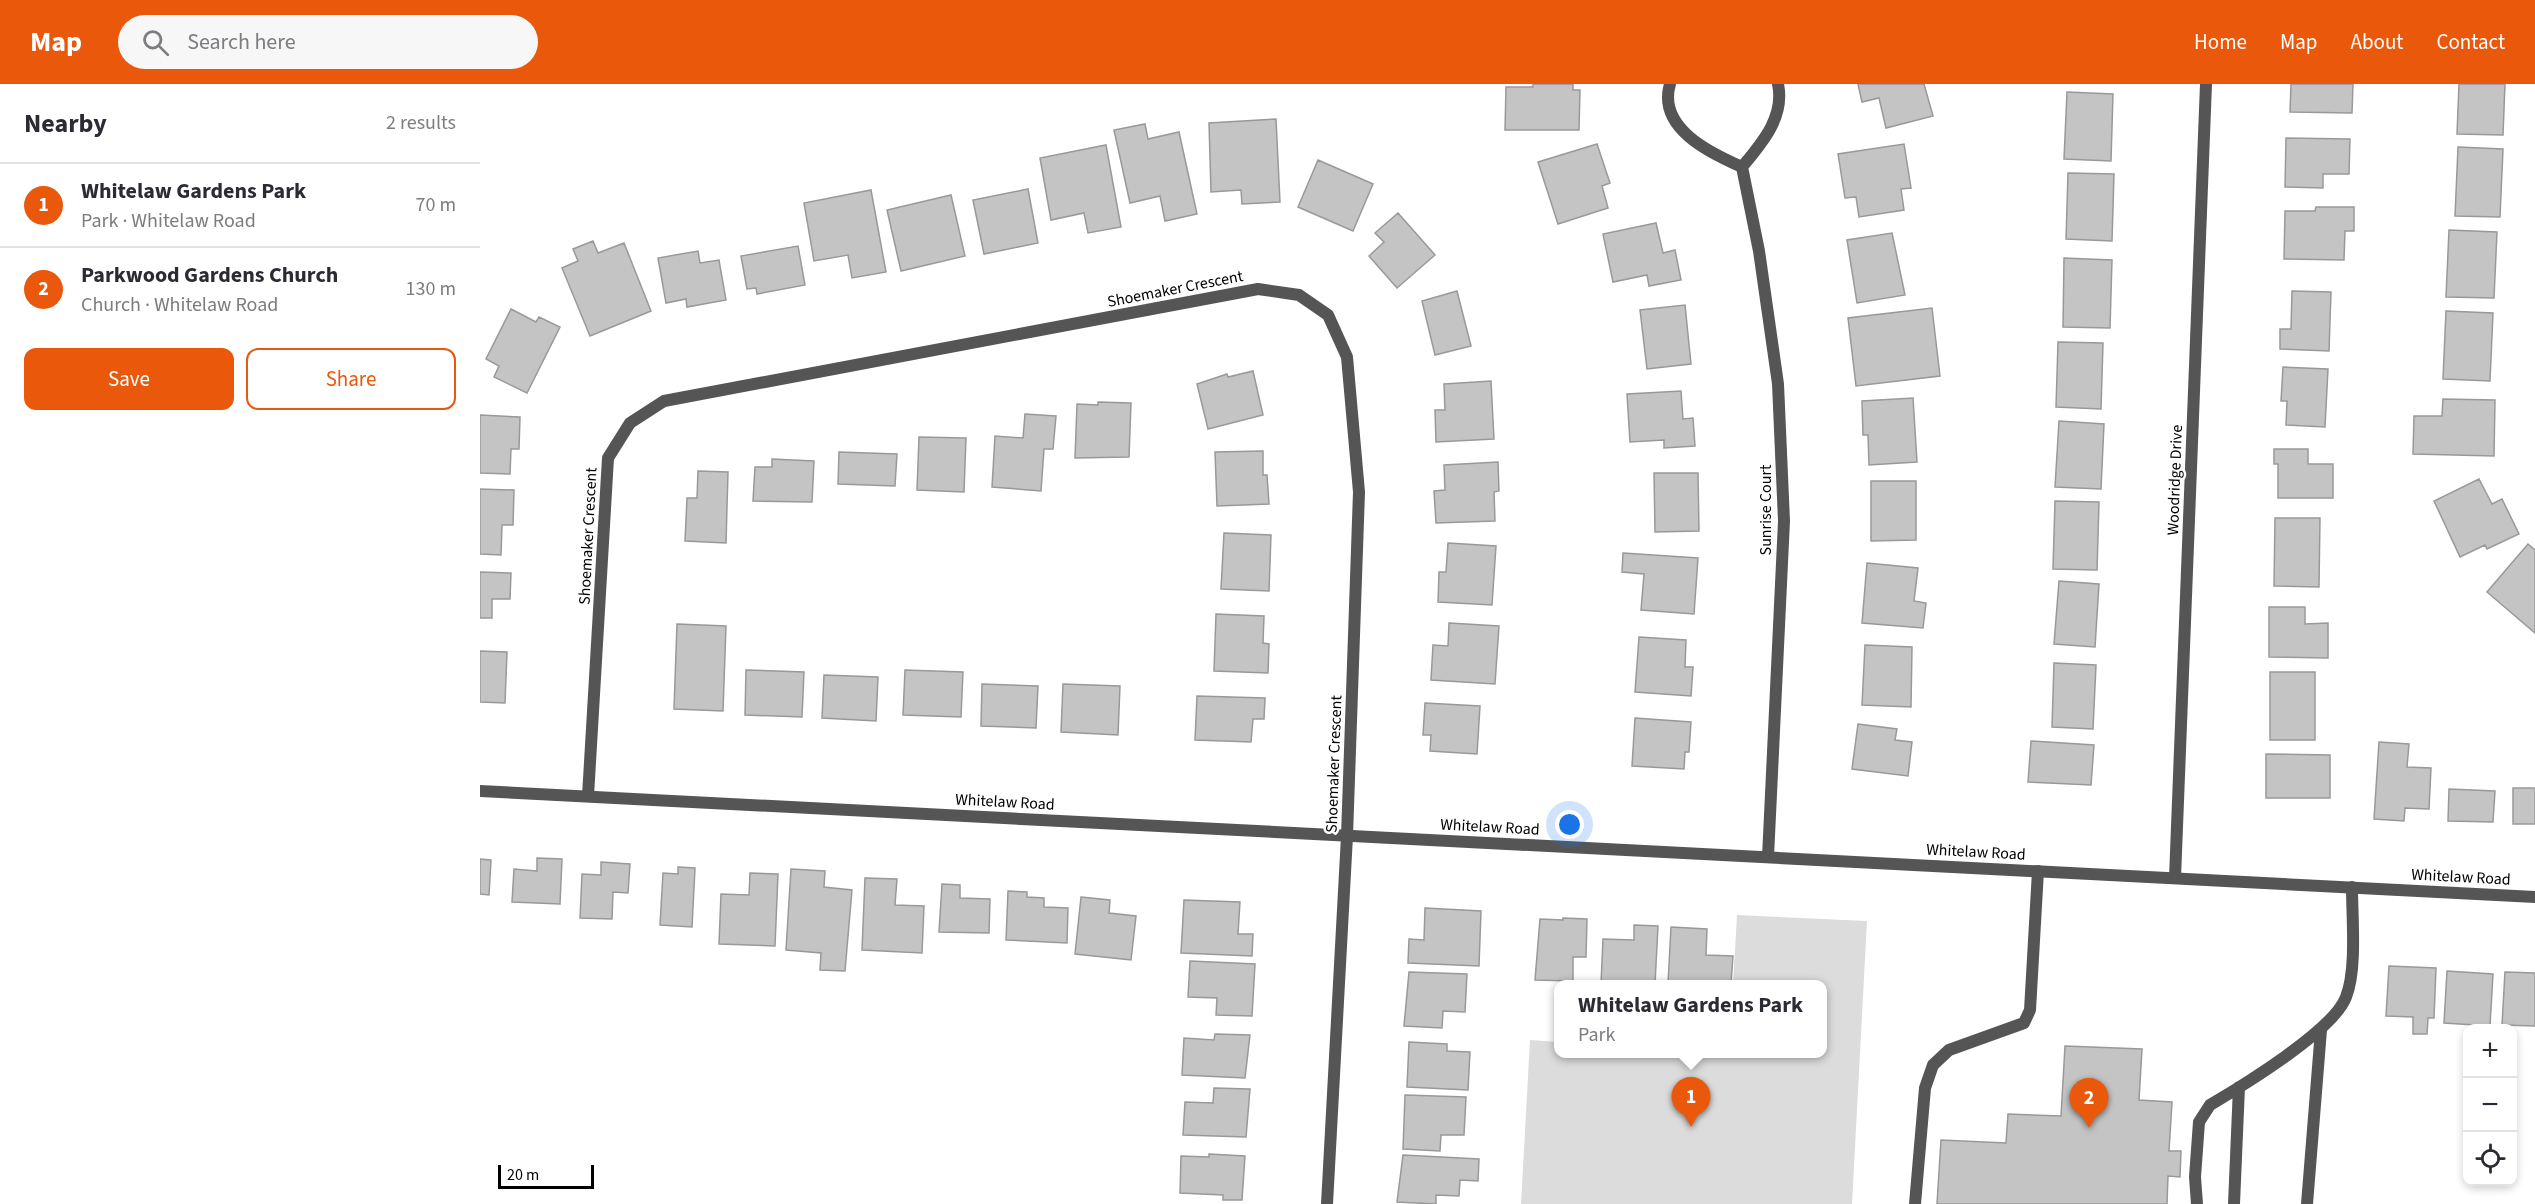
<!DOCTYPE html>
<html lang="en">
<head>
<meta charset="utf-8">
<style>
  :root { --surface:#fff; --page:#f7f7f7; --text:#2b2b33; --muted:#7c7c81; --line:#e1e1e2; --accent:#ea580c }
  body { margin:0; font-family:"Source Sans 3",sans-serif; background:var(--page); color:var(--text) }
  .controls { position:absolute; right:18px; bottom:18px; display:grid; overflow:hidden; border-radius:12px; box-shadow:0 3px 9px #0003 }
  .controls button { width:54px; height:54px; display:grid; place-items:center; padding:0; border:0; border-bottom:2px solid var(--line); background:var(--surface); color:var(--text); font:30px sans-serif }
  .scale { position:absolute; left:18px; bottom:15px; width:96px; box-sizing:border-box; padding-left:6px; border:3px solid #000; border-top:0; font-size:16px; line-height:21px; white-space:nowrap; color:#000; -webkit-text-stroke:4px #fff; paint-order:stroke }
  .you { position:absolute; left:1090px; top:741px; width:21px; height:21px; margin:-15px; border:4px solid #fff; border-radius:50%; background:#1a73e8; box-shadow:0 0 0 9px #1a73e833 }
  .badge { display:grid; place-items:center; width:39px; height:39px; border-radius:50%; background:var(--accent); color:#fff; font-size:20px; font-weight:700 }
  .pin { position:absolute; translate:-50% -50px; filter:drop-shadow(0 2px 3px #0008) }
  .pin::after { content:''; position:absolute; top:32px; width:21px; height:18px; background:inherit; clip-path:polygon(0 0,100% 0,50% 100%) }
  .popup { position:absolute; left:1074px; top:896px; width:273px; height:78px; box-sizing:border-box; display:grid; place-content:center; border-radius:12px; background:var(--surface); filter:drop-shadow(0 2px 4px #0005); font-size:20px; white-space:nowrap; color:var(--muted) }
  .popup b { font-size:22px; color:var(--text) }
  .popup::after { content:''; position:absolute; left:50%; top:100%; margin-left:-12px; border:12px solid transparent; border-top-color:var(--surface) }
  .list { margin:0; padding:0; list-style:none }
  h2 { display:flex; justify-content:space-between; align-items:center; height:78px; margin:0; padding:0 24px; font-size:26px }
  h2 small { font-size:20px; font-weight:400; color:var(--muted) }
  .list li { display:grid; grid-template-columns:39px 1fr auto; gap:18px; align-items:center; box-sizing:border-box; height:84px; padding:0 24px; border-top:2px solid var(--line) }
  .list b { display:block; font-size:22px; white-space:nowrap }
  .list p { margin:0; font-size:20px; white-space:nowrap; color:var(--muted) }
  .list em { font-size:20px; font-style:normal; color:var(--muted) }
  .actions { display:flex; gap:12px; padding:18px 24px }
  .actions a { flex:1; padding:14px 0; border:2px solid var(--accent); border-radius:12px; text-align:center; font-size:21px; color:var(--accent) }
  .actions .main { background:var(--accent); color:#fff }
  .icon { flex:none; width:33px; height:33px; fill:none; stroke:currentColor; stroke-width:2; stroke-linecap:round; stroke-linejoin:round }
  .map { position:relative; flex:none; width:2055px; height:1120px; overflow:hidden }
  header { display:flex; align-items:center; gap:36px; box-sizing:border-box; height:84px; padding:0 30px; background:var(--accent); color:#fff }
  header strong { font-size:28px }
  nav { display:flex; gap:33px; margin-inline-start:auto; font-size:21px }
  .search { width:420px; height:54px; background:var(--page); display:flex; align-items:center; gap:15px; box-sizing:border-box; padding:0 21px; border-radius:33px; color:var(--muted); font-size:22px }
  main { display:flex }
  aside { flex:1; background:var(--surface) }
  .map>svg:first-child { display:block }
</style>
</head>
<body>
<header>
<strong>Map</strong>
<div class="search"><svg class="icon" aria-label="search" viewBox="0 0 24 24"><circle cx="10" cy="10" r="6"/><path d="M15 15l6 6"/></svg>Search here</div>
<nav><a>Home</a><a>Map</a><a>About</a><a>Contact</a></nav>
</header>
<main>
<aside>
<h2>Nearby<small>2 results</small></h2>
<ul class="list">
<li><span class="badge">1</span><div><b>Whitelaw Gardens Park</b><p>Park · Whitelaw Road</p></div><em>70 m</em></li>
<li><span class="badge">2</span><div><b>Parkwood Gardens Church</b><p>Church · Whitelaw Road</p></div><em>130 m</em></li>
</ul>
<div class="actions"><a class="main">Save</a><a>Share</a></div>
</aside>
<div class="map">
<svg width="2055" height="1120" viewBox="0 0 2055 1120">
  <rect width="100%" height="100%" fill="#fff"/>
  <path fill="#dcdcdc" d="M1257,831l130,6 -15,283h-331l9,-164 29,2v12h264v-70h-90z"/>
  <path fill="#c4c4c4" stroke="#999" stroke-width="1.5" d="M1053,0h40v6h7l-1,40h-74l1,-43h27z
    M1378,0h66l9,32 -47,12 -7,-30 -17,4z
    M1811,0h62l-1,29 -62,-1z
    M1979,0h46l-2,51 -46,-1z
    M1587,8l46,2 -2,67 -47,-2z
    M796,35l4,83 -38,2 -1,-14 -30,2 -2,-69z
    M665,40l3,15 31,-7 18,82 -32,7 -5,-25 -30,7 -16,-73z
    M1806,54l64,1 -1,35h-26v14l-38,-1z
    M1117,60l13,39 -8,3 6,22 -50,16 -20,-62z
    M1424,60l7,44 -10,1 3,21 -45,7 -3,-20 -11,1 -7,-44z
    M626,61l15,82 -33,6 -4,-20 -33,7 -11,-62z
    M1978,63l45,2 -3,68 -45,-1z
    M838,76l55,24 -20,47 -55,-24z
    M1588,89l46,1 -2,67 -46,-2z
    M548,105l10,54 -54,11 -11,-54z
    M391,106l15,82 -34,6 -4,-23 -34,6 -10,-58z
    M471,111l14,61 -64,15 -14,-61z
    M1836,123h38v24h-9l-1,29 -60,-1 1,-48h30z
    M918,129l37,42 -38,33 -28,-32 15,-14 -9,-9z
    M1176,139l7,30 12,-3 6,30 -32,6 -2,-11 -34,7 -10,-48z
    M1969,146l48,2 -3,66 -48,-1z
    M1412,149l13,62 -48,8 -10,-63z
    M113,157l5,12 26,-10 27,68 -61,25 -28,-68 16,-7 -5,-12z
    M318,162l7,39 -48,9 -1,-6 -9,1 -6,-33z
    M218,167l2,12 19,-3 7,40 -39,7 -1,-8 -20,4 -8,-45z
    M1584,174l48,2 -2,68 -47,-1z
    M977,207l14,55 -36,9 -13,-54z
    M1812,207l39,1 -2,59 -49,-2v-20h11z
    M1205,221l6,59 -44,5 -7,-59z
    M1452,224l8,68 -84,10 -8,-68z
    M31,225l25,13 3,-5 21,10 -33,66 -33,-16 5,-11 -13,-7z
    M1966,227l47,2 -3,68 -47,-2z
    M1578,258l45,1 -2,66 -45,-2z
    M1803,283l45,2 -3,58 -39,-2 1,-24h-6z
    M773,287l10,44 -55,14 -11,-45 30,-10 1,3z
    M1011,297l3,58 -58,3 -1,-32h10l-1,-26z
    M1201,307l2,28 10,-1 2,28 -31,2v-8l-34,2 -3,-48z
    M1433,314l4,64 -48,3 -1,-30h-5l-1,-34z
    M1963,315l52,1 -1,56 -81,-2 1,-38h28z
    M618,318l33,1 -2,54 -54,1 2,-54 21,1z
    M545,330l31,2 -3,33h-9l-3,42 -49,-4 3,-51 28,2z
    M0,331l40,2 -1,32h-8l-1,25 -30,-1z
    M1579,337l45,3 -3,65 -46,-2z
    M439,353l47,1 -2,54 -47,-2z
    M1794,365h34v15h25v34h-55v-34h-4z
    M783,367v24h4l2,29 -52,2 -2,-54z
    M359,368l58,2 -2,32 -57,-2z
    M292,375l42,2 -2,41 -59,-1 2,-34h17z
    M1018,378l1,29 -5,1 1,29 -59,2 -2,-32 11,-1 -1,-25z
    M218,387l30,1 -2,71 -41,-2 2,-43h10z
    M1174,389h44l1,58 -44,1z
    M1999,395l13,25 10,-5 17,35 -32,15 -2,-4 -25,12 -26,-56z
    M1391,397h45v59l-45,1z
    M0,405l34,1 -1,35h-11l-1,30 -21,-1z
    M1575,417l44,1 -2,68 -44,-1z
    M1795,434h45l-1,69 -45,-1z
    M744,449l47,2 -2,56 -48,-2z
    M968,459l48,3 -4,59 -54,-3 1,-30h7z
    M2048,460l7,6v83l-48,-41z
    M1143,469l75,5 -4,56 -53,-4 3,-36 -22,-2z
    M1387,479l51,5 -4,33 12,2 -3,25 -61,-5z
    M0,488l31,1 -1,26h-18v19h-12z
    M1579,497l40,3 -4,63 -41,-3z
    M1789,523h36v17l23,-1v35l-59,-1z
    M736,530l48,2 -1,27 6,1 -1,29 -54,-2z
    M969,539l50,3 -4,58 -64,-4 2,-35 15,1z
    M197,540l49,2 -3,85 -49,-2z
    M1159,553l47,3 -1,27h8l-2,29 -56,-4z
    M1385,561l47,2 -1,60 -49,-2z
    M0,567l27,1 -2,51 -25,-1z
    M1574,579l42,2 -3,64 -41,-2z
    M266,586l58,2 -2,45 -57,-2z
    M425,586l58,2 -2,45 -58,-2z
    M1790,588h45v68h-45z
    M344,591l54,2 -2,44 -54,-3z
    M502,600l56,2 -2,42 -55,-2z
    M583,600l57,2 -2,49 -57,-3z
    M717,612l68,2 -1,21h-11l-2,23 -56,-2z
    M945,619l55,3 -3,48 -47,-3 1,-16h-8z
    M1155,634l56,4 -2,30h-4l-1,17 -52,-3z
    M1378,640l39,5 -2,11 17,2 -4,34 -56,-7z
    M1551,657l63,4 -3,40 -63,-3z
    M1899,658l30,2 -2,23 24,1 -2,41 -24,-1 -1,13 -30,-2z
    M1786,670l64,1v43h-64z
    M2033,704h22v36h-22z
    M1969,705l46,2 -2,31 -45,-1z
    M57,774l25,1 -2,45 -48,-2 2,-33 23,2z
    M0,775l11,1 -2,35 -9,-1z
    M121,778l29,2 -2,29 -15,-1 -1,27 -32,-1 2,-44 19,1z
    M198,783l17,1 -3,59 -32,-2 3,-52 15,1z
    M311,785l34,2 -1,16 28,3 -7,81 -25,-1 1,-17 -35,-3z
    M270,789l28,1 -3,72 -56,-2 2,-50 28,1z
    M385,794l32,1 -2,26 29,1 -2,47 -60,-3z
    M462,800l18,1v13l30,1 -1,34 -50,-1z
    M528,807l19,1v5l17,1v9l24,1 -1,35 -61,-3z
    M601,813l29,3 -1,13 27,3 -5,44 -56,-6z
    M704,816l56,2 -2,32h15l-1,22 -71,-3z
    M945,824l56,3 -2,55 -71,-3 1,-24 15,1z
    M1083,834l24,1 -1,38h-13v24l-38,-1 5,-61 23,1z
    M1154,841l24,1 -3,58h-54l2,-45 31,1z
    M1191,843l36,2 -1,26 27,1 -2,28h-63z
    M710,877l65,3 -3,52 -36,-1 1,-17 -29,-1z
    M1909,882l47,2 -2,50h-6l-1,16h-14v-17l-27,-1z
    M1967,887l46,3 -3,52 -46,-3z
    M929,888l58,2 -2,38 -22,-1 -1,17 -38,-2z
    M2025,888l30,1v53l-33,-1z
    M735,950l35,1 -5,43 -63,-3 2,-37 30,2z
    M929,958l38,2v7l23,1 -2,38 -61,-3z
    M1585,962l77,3 -3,51 33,2 -3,49h12l-1,26 -12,-1 -1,28h-230l4,-64 65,3 2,-29 53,2z
    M734,1004l36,1 -4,48 -63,-2 2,-33 28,1z
    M925,1011l61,2 -2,38h-23l-1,16 -37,-2z
    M729,1070l36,2 -3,44h-19v-5l-43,-2 1,-37 28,1z
    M923,1071l76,4 -1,22 -18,-1 -1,16 -23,-1v9l-39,-2z"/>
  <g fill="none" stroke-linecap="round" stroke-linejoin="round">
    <path stroke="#555" stroke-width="12" d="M1435,1120l10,-116 8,-23 16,-15 75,-27 6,-13 8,-139
      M1717,1120l-2,-27 4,-55 11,-17c32,-19 124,-75 136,-108 11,-27 6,-79 6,-110
      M1754,1120l5,-117
      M1827,1120l14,-174"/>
    <path stroke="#555" stroke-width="12" d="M1190,0c-13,44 40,69 72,83
      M1262,83l17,84 19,133 6,137 -16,336
      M1262,83c20,-24 43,-50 36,-83
      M108,712l20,-338 22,-35 34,-22 594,-112 41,6 29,20 19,42 12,135 -12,344 -20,368
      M1695,794l31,-794"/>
    <path stroke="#555" stroke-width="12" d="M0,707l2055,106"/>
  </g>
  <g text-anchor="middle" stroke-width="5" stroke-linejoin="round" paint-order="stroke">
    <g font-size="16" fill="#000" stroke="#fff">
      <text transform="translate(695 204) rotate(-11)" y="6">Shoemaker Crescent</text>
      <text transform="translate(1694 396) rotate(-88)" y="6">Woodridge Drive</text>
      <text transform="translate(1285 426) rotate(-90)" y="6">Sunrise Court</text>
      <text transform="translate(107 452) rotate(-87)" y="6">Shoemaker Crescent</text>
      <text transform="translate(853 680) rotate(-88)" y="6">Shoemaker Crescent</text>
      <text transform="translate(525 717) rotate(3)" y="6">Whitelaw Road</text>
      <text transform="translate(1010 742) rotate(3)" y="6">Whitelaw Road</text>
      <text transform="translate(1496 767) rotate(3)" y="6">Whitelaw Road</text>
      <text transform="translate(1981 792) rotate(3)" y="6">Whitelaw Road</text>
    </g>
  </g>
</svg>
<div class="controls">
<button>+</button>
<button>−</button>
<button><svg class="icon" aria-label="locate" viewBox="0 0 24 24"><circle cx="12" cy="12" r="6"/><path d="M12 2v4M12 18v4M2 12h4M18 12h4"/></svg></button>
</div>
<div class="scale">20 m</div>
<div class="you"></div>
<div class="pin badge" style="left:1211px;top:1043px">1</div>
<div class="popup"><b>Whitelaw Gardens Park</b>Park</div>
<div class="pin badge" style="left:1609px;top:1044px">2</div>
</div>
</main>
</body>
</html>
